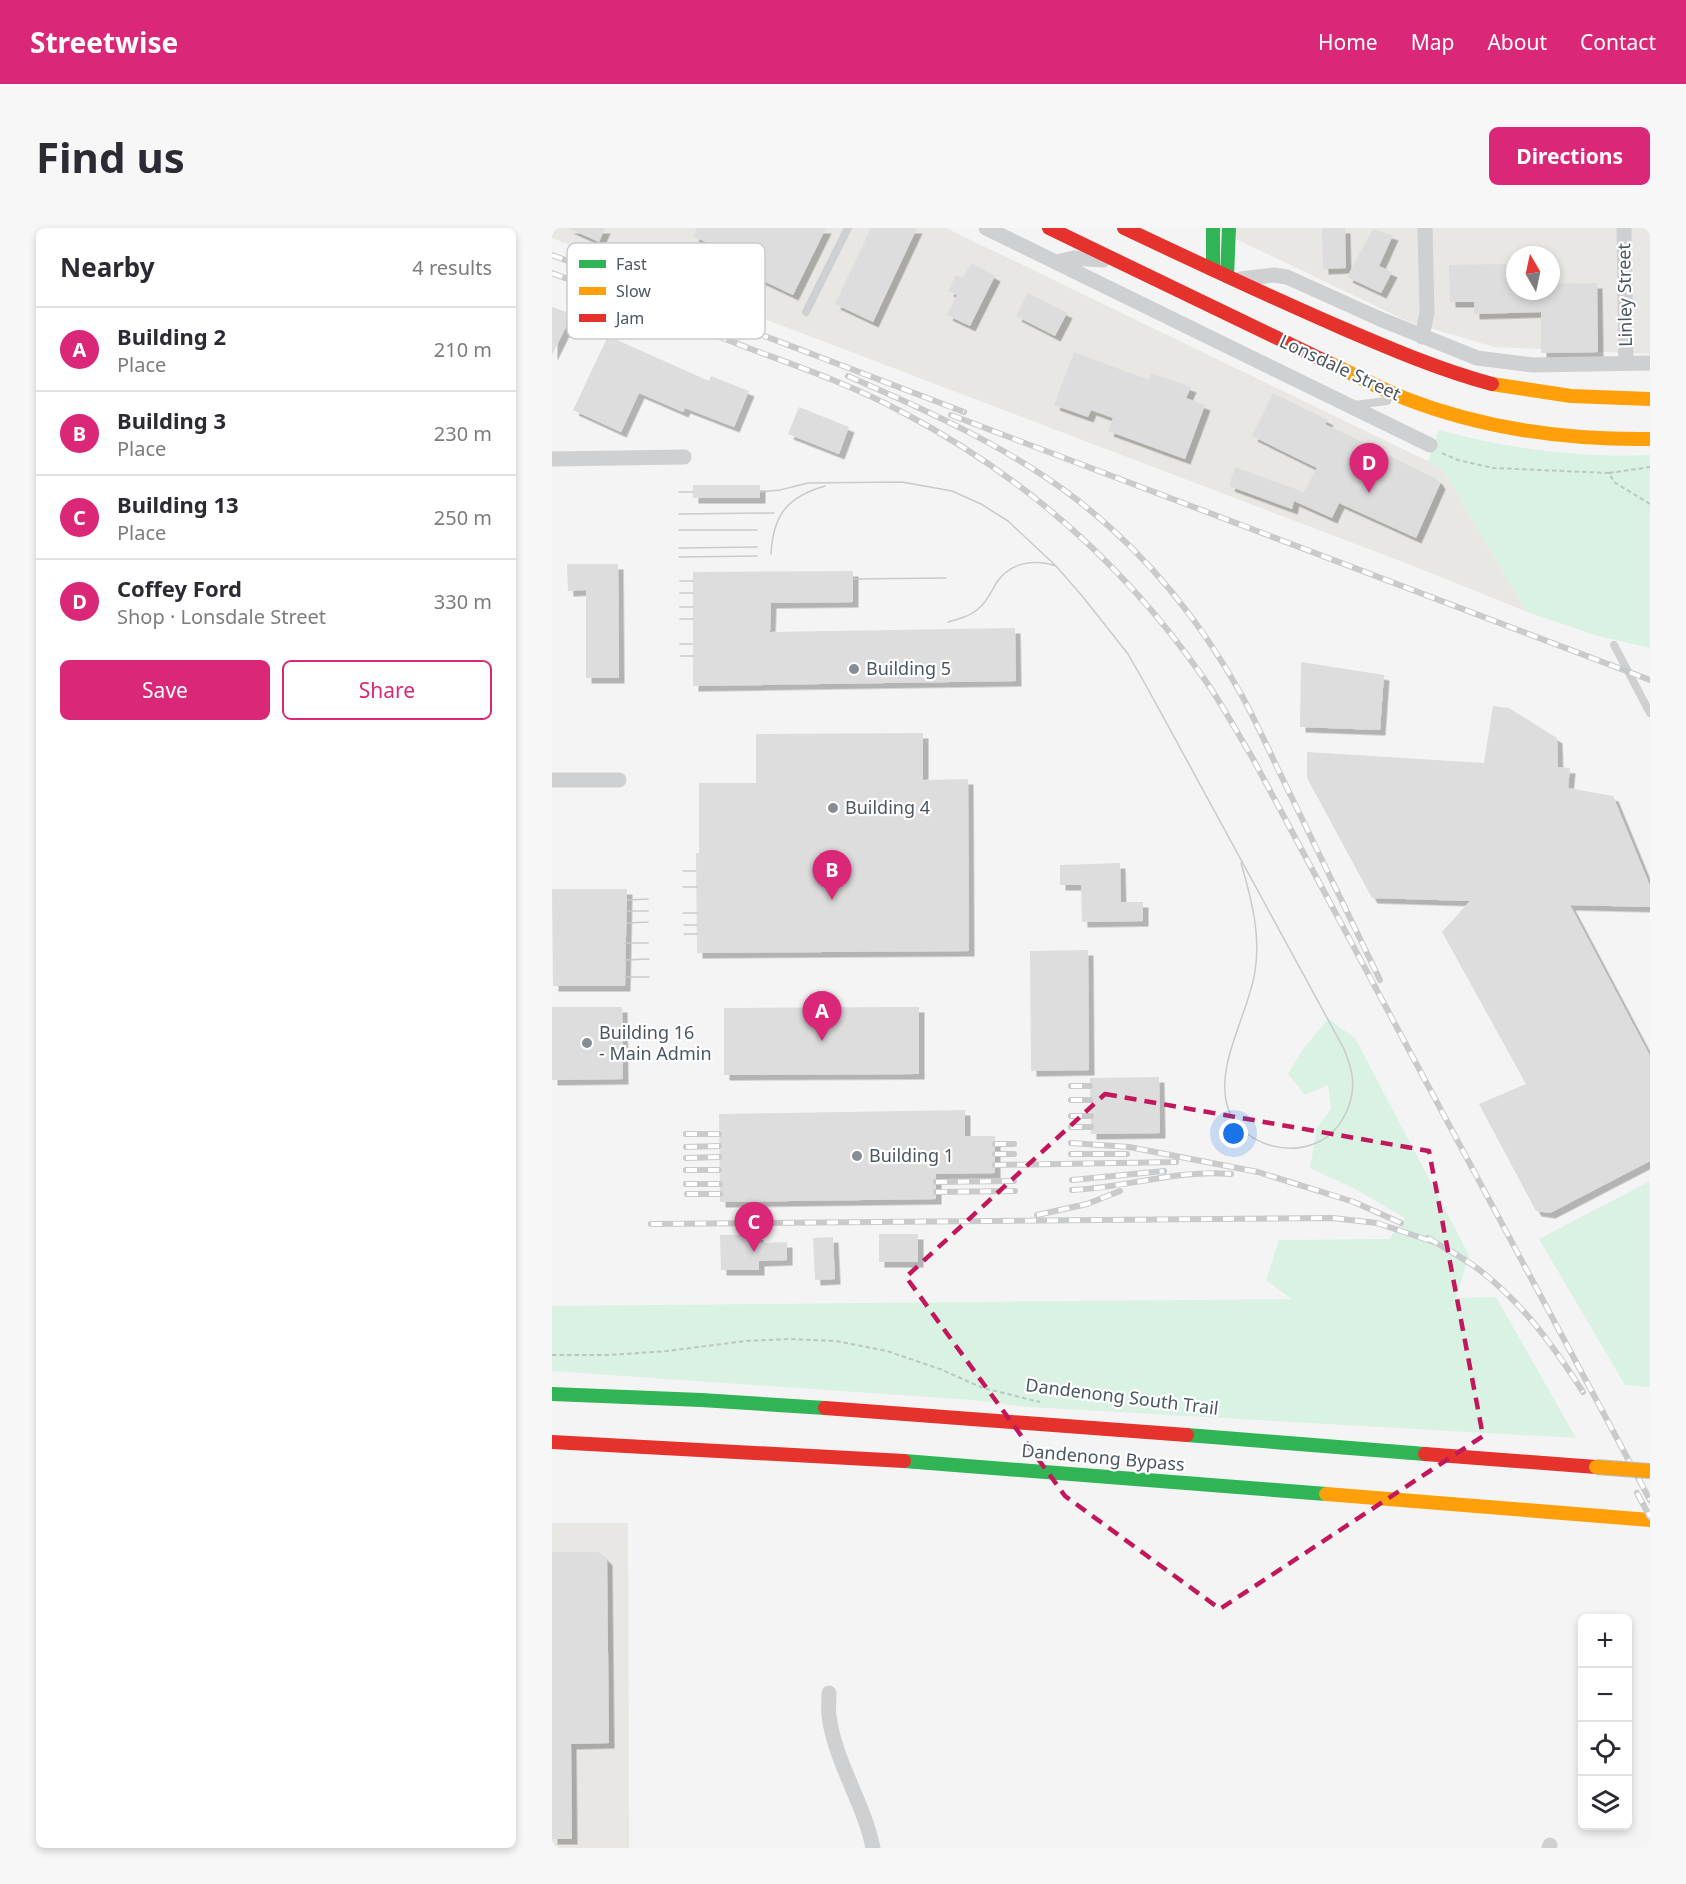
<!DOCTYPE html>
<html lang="en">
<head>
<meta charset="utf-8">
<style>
  :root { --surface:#fff; --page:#f7f7f7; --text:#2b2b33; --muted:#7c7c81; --line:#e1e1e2; --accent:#db2777 }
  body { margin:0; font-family:"Noto Sans",sans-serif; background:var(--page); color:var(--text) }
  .controls { position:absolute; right:18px; bottom:18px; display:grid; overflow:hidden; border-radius:9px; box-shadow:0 3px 9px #0003 }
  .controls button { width:54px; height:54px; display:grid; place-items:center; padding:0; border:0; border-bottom:2px solid var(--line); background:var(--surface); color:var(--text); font:30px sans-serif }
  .compass { position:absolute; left:954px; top:18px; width:54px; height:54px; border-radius:50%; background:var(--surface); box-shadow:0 3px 9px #0003; rotate:351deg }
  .you { position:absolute; left:682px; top:906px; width:21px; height:21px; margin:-15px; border:4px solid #fff; border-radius:50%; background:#1a73e8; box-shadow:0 0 0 9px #1a73e833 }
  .badge { display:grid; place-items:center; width:39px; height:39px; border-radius:50%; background:var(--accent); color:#fff; font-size:20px; font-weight:700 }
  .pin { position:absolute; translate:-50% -50px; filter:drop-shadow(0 2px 3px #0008) }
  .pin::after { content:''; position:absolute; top:32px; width:21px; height:18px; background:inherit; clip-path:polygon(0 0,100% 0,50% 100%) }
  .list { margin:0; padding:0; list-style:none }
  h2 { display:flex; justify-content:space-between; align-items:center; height:78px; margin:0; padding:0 24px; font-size:26px }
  h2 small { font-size:20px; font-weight:400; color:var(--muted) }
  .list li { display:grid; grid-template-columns:39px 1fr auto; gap:18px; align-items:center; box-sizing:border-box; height:84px; padding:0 24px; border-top:2px solid var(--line) }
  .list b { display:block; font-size:22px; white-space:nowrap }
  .list p { margin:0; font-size:20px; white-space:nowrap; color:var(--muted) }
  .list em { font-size:20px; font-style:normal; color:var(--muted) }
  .actions { display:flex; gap:12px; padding:18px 24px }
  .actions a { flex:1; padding:14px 0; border:2px solid var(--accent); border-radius:9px; text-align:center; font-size:21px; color:var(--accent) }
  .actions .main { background:var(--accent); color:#fff }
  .icon { flex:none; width:33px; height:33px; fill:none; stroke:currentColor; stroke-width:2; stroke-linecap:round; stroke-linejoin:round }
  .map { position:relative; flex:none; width:1098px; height:1620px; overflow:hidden; border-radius:9px }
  header { display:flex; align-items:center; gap:36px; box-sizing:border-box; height:84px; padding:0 30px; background:var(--accent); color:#fff }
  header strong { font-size:28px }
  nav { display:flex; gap:33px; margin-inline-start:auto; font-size:21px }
  .intro { display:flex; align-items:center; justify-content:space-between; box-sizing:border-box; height:144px; padding:0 36px }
  h1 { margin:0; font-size:42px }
  .button { padding:15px 27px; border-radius:9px; background:var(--accent); color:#fff; font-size:21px; font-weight:700 }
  main { display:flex; gap:36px; padding:0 36px }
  aside { flex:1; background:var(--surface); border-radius:9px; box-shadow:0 3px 9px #0003 }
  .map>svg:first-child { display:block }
</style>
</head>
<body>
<header>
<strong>Streetwise</strong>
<nav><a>Home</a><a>Map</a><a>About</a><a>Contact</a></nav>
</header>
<div class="intro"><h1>Find us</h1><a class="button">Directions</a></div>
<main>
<aside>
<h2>Nearby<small>4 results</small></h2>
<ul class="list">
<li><span class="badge">A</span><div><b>Building 2</b><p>Place</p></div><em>210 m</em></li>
<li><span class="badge">B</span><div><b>Building 3</b><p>Place</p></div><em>230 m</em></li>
<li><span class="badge">C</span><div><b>Building 13</b><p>Place</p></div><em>250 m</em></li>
<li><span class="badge">D</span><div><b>Coffey Ford</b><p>Shop · Lonsdale Street</p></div><em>330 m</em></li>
</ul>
<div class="actions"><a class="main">Save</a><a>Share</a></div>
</aside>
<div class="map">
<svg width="1098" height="1620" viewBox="0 0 1098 1620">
  <defs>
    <filter id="shadow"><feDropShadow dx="5.5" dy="5.5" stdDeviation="0" flood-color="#0004"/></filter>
  </defs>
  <rect width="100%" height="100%" fill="#f4f4f4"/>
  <path fill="#e8e7e3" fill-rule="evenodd" d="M0,0h394l496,240 85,144 -111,-45 -864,-329z
    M661,0h437v126l-156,-7 -87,-26zM963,27h36v36h-36z
    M0,1295h76l1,325h-77z"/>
  <path fill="#d9f2e3" d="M887,202c70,19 139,28 211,25v193l-52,-12 -71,-24 -85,-144 -14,-6z
    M776,791l27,19 114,217 -13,43 40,-1 80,141 -547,-31 -57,-7 -420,-29v-65l739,-7 -25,-19 13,-40 110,-1 16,-21 -48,-28 -47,-22 7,-40 14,-19 -3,-24 -23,10 -17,-21 15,-25z
    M1098,953v206l-25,-2 -86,-146z"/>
  <path fill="#ddddde" filter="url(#shadow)" d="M16,0h37l-6,14z
    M145,0h129l-33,67 -40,-19 4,-9 -64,-31z
    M319,0h46l-44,94 -38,-18z
    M770,0h23l1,40 -23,1z
    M821,1l20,6 -14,31 13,6 -11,21 -34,-16z
    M419,35l24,13 -25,50 -23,-11 10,-20 -9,-4 8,-16 7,3z
    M954,36v6l9,-1v22h36v-7l46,-1 1,69 -57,1v-41l-67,2v-12h-24l-1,-37z
    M476,65l39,20 -12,23 -39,-20z
    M0,79l18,6 -4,9 2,1 -16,32z
    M56,108l101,45 2,-5 38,15 -15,36 -49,-19 -2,4 -44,-19 -18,39 -48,-22z
    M522,124l75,28 2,-7 40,14 -5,11 19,7 -20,54 -77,-28 5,-13 -22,-8 -3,7 -34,-12z
    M721,165l55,27 -3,4 112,55 3,5 -24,54 -77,-35 -7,15 -38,-17 -2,8 -63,-23 6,-19 69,25 13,-24 -65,-32z
    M247,179l50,20 -10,27 -51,-20z
    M141,257h67v13h-67z
    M15,336h51l1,114h-33v-88l-18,1z
    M301,343v31l-82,1 -1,29 245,-4 1,53 -323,5v-114z
    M749,434l83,13 -4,55 -80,-3z
    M941,478l16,2 48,30 1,29 12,1 -2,20 45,8 37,90v21l-80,-2 80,151v105l-100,52 -14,-2 -57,-107 47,-20 -84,-152 28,-31 -98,-3 -65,-120v-26l177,11z
    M371,505v47l45,-1 1,172 -272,2 -1,-100h3v-70h57v-49z
    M568,635l1,39h22v19l-61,1 -1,-37h-21v-20z
    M0,661h75l-2,97h-72z
    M536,722l1,120 -58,1 -1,-120z
    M0,779h70l1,72 -71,1z
    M367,779v67l-195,1v-67z
    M607,849l1,56 -69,1 -1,-56z
    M413,882v26h30v37l-59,1v25l-216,3 -1,-88z
    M206,1006v9l29,-1v18l-28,1v9h-38l-1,-35z
    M327,1006h39v28h-39z
    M281,1009l2,42 -20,1 -2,-42z
    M0,1324h47l8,8 2,183 -38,1 1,95h-20z"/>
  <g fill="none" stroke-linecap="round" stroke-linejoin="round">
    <path stroke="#bcc7c4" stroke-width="2" stroke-dasharray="4.5 3" stroke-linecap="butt" d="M890,225l16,7 35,8 116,5 5,9 36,22
      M1057,245l41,-6
      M0,1127h56l59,-4 79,-10 43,-2 47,2 51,10 53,18 43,19 57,14"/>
    <path stroke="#ced0d2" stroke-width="8" d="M254,84l42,-84
      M802,177l33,-4
      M1062,417l36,68"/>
    <path stroke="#ced0d2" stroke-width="15" d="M434,0l444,217
      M1072,0l2,135
      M504,34l18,-4 29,2
      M688,51l34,-4 13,2 93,42 97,39 56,7 117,-2
      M870,109l5,-25 -2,-84
      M0,231l132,-2
      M0,552h67
      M277,1465c0,7 -1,16 0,23 6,46 35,87 44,132
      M997,1620l1,-3"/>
    <path stroke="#30b455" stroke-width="14" d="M661,0v41
      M675,48l2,-48
      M0,1166l149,6 124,8
      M635,1207l238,19
      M352,1233l422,33"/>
    <path stroke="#ff9f0a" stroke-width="14" d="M777,135c25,11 49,25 75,35 79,31 161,42 246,41
      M940,156l79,12 79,3
      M774,1266l324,26"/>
    <path stroke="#e5322d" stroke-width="14" d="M497,0l280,135
      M572,0c72,34 144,68 218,100 49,21 98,42 150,56
      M273,1180l362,27
      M0,1214l352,19
      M873,1226l171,13"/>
    <path stroke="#c9cacc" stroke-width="1.5" d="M127,264h14
      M208,264l20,-2 28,-7 94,-1 50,9 29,13 27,17 48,45 27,31 45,57 20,35 196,360c3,8 7,17 8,26 4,26 -11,58 -36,68 -31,14 -76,-1 -88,-35 -14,-43 21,-94 27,-137 6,-36 -4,-74 -14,-108
      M127,286l95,-1
      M127,302h78
      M127,320l78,-1
      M219,326c2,-39 16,-57 54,-68
      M127,329l78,-1
      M301,351l93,-1
      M128,353h13
      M128,365h13
      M128,379h13
      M128,391h13
      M396,394c11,-3 22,-6 30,-13 9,-7 13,-17 19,-27 14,-20 37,-23 59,-16
      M128,416h12
      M129,428h12
      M131,643h13
      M131,659h14
      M75,672l21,-1
      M75,683h21
      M131,685h14
      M75,695l21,-1
      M132,697h13
      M132,706h13
      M73,715h23
      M73,732l24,-1
      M73,749h24"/>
    <defs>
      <path id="rail" d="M0,27l412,157
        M0,45c66,25 133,50 199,76 51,19 103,37 151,63 122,64 224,154 303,268 17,24 31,51 47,77l398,743
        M296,148c75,33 150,66 216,114 74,54 133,125 177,204 18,33 33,68 50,102 30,61 59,123 89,184
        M399,187l699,265
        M519,858h19
        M519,872h19
        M519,888h20
        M519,899h20
        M134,906h33
        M519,915l58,4 129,25 96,30 47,21
        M443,916h19
        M134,919l33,-1
        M443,926h19
        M519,926h56
        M134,930l33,-1
        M443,937l181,-3
        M134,942h33
        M520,952l92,-9
        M384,954l78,-1
        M134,956h34
        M520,962c53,-2 106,-21 159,-16
        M384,964l79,-1
        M135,966h33
        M485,987l50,-11 33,-13
        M99,996l681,-6 45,5 57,19
        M876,1010c18,11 38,21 54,34 43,34 72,75 101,120
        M1085,1265l13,24"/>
    </defs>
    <use href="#rail" stroke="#c9cacc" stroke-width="6"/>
    <use href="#rail" stroke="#fff" stroke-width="4" stroke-dasharray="11" stroke-linecap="butt"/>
    <defs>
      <path id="slow-bridge" d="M1044,1239l54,4"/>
    </defs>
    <use href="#slow-bridge" stroke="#b9bec3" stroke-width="16" stroke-linecap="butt"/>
    <use href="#slow-bridge" stroke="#ff9f0a" stroke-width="14"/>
  </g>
  <path fill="none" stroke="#c2185b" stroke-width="4.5" stroke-dasharray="12 8" stroke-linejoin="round" d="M553,866l324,57 54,285 -263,173 -155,-113 -159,-219z"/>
  <g fill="#868d94" stroke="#fff" stroke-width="2">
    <circle cx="302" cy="441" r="6"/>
    <circle cx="281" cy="580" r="6"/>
    <circle cx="35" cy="815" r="6"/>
    <circle cx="305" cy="928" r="6"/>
  </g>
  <g text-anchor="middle" stroke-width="4.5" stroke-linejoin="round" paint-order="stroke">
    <g font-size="18" fill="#4a5661" stroke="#fff">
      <text transform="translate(1073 67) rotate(-91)" y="6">Linley Street</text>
      <text transform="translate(788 140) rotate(25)" y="6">Lonsdale Street</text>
      <text transform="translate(570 1169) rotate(7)" y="6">Dandenong South Trail</text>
      <text transform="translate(551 1230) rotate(5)" y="6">Dandenong Bypass</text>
    </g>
    <g font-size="18" fill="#4a5661" stroke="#fff" text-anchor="start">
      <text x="314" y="447">Building 5</text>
      <text x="293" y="586">Building 4</text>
      <text x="47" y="811">Building 16<tspan x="47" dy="21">- Main Admin</tspan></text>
      <text x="317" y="934">Building 1</text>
    </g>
  </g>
  <rect x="15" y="15" width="198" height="96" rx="9" fill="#fff" stroke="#c9ccd0" stroke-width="1.5"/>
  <rect x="27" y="32" width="27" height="8" fill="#30b455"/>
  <rect x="27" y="59" width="27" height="8" fill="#ff9f0a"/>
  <rect x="27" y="86" width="27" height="8" fill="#e5322d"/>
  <g font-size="16" fill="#4a5661">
    <text x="64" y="42">Fast</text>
    <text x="64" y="69">Slow</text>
    <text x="64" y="96">Jam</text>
  </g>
</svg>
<div class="controls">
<button>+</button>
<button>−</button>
<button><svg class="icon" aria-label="locate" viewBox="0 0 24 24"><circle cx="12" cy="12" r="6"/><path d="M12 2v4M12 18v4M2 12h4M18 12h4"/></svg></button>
<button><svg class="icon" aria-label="layers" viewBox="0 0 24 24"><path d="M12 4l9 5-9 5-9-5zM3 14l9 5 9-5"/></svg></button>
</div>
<svg class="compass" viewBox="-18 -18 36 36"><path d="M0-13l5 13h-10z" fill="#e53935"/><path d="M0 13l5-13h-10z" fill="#7c7c81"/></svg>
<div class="you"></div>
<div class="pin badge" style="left:270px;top:813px">A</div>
<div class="pin badge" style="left:280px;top:672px">B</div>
<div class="pin badge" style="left:202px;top:1024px">C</div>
<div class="pin badge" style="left:817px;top:265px">D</div>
</div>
</main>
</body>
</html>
